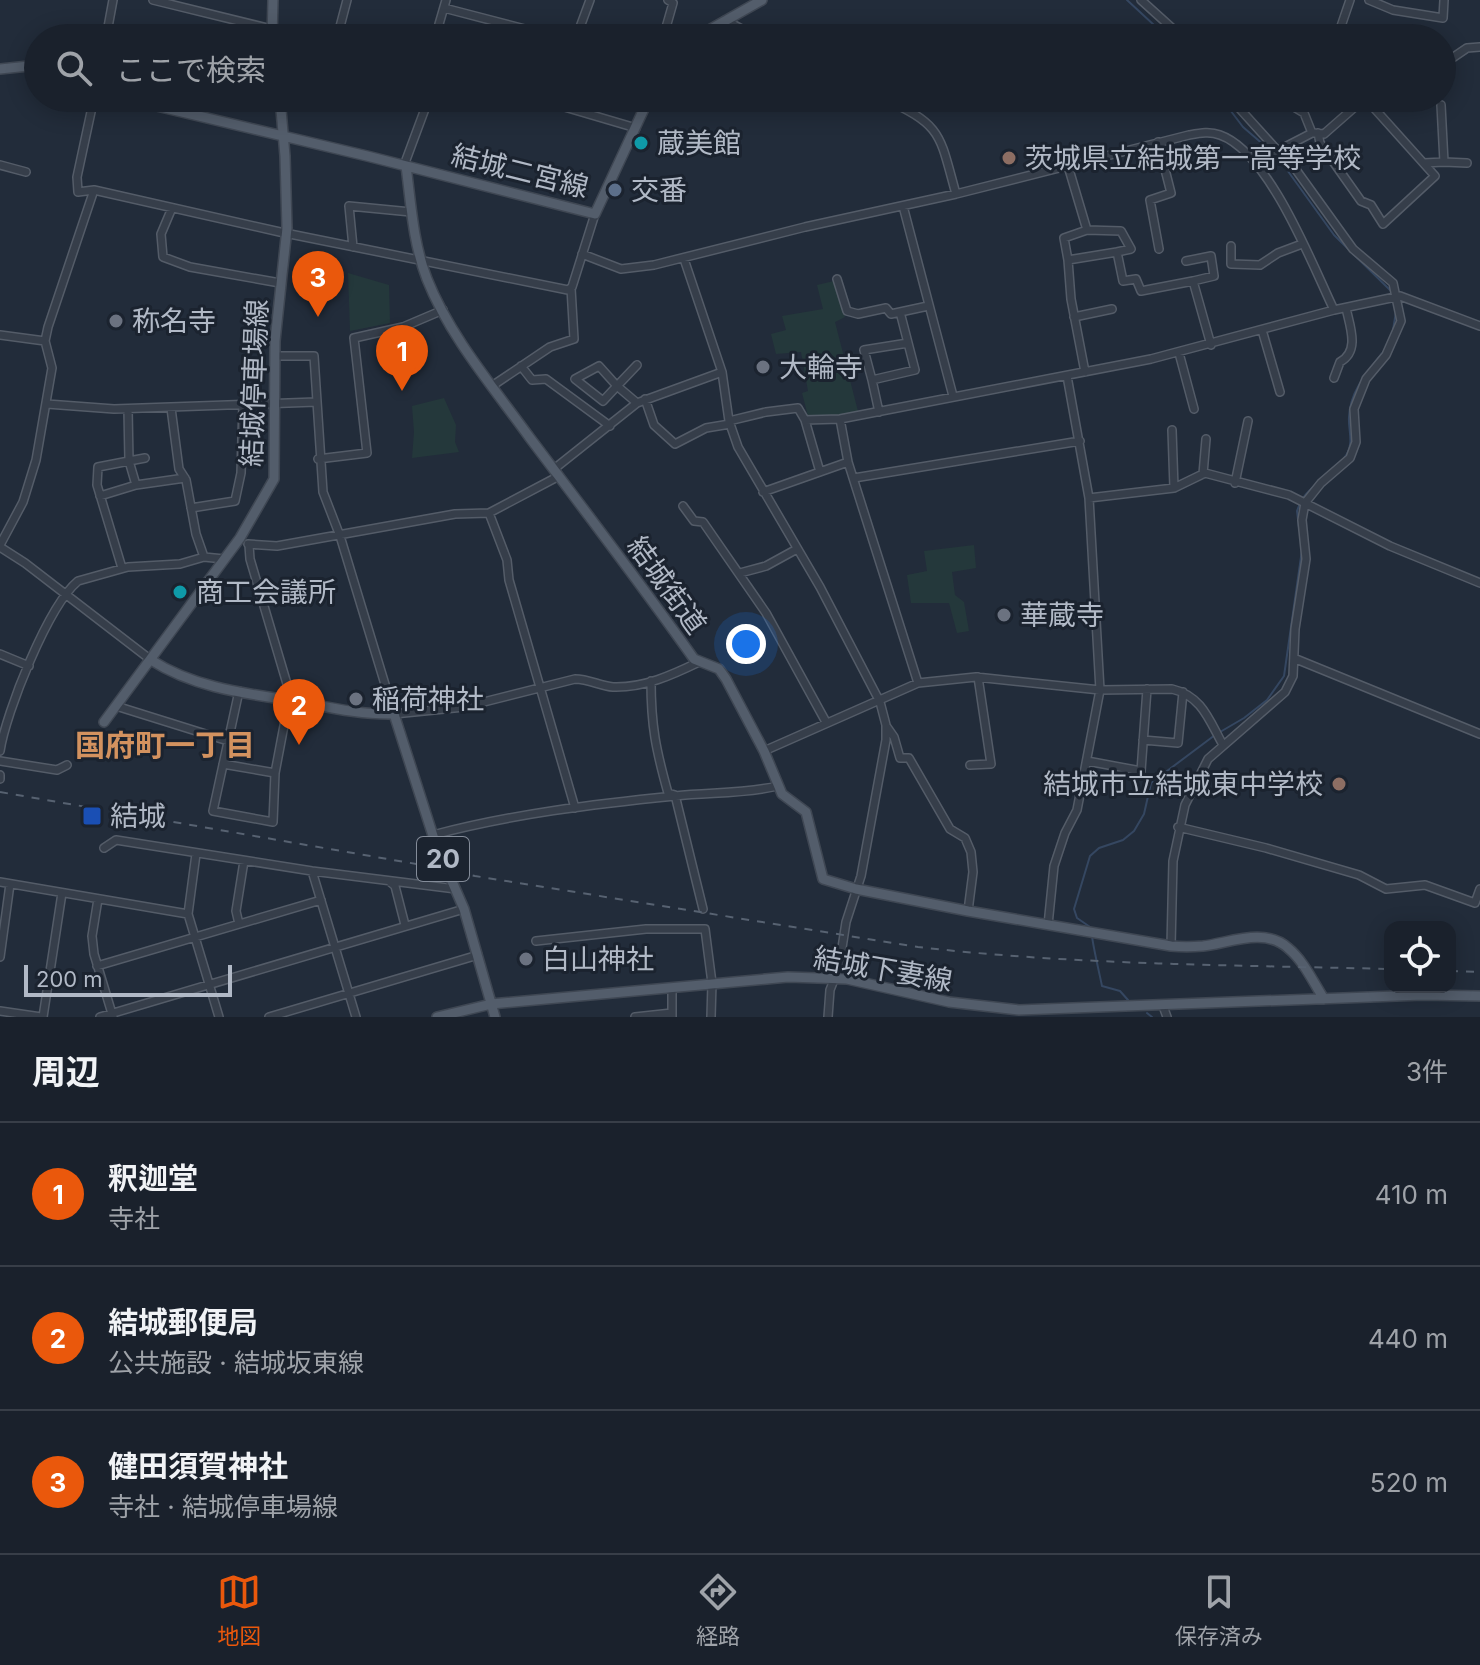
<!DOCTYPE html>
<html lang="ja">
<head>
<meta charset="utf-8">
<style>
  :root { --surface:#1a212c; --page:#232934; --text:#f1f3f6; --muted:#9fa3a9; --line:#383e48; --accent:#ea580c }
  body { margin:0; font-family:Inter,"Noto Sans JP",sans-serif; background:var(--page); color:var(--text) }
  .controls { position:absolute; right:24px; bottom:24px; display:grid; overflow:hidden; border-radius:16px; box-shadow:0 4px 20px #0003 }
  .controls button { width:72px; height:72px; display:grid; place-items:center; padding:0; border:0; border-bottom:2px solid var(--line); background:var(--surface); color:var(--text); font:40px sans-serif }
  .scale { position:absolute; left:24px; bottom:20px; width:208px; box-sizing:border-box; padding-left:8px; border:4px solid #b1b9c6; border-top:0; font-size:22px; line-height:28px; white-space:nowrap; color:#b1b9c6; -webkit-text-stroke:6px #1b232f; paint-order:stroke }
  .you { position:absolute; left:746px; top:644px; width:28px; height:28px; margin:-20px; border:6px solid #fff; border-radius:50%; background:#1a73e8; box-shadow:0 0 0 12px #1a73e833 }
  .badge { display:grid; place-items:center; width:52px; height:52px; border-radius:50%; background:var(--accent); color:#fff; font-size:26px; font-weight:700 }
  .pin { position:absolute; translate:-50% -66px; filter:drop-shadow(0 2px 4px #0008) }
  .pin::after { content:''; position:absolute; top:42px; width:28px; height:24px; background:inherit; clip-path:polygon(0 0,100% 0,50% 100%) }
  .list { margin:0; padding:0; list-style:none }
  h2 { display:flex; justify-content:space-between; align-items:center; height:104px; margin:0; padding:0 32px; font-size:34px }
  h2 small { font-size:26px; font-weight:400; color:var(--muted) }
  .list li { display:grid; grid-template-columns:52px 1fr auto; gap:24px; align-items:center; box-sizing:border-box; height:144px; padding:0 32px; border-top:2px solid var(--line) }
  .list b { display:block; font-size:30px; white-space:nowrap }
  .list p { margin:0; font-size:26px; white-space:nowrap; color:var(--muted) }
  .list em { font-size:26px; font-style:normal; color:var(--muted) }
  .icon { flex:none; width:44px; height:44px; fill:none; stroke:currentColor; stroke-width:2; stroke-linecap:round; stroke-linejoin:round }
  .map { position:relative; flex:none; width:1480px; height:1017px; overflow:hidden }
  .search { position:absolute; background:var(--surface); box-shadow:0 4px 20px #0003; left:24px; right:24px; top:24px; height:88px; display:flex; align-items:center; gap:20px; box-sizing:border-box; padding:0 28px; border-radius:44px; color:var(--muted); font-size:30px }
  .sheet { height:536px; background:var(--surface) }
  nav { display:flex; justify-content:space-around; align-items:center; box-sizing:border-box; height:112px; border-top:2px solid var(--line); background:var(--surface); font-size:22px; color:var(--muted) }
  nav a { display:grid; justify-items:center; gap:4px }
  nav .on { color:var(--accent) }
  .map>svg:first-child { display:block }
</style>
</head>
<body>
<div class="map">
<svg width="1480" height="1017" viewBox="0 0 1480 1017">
  <rect width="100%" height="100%" fill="#222c3a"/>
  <path fill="#24383b" d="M348,273l41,12 1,38 -40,8z
    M834,281l11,36 -10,5 24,93 -51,1 -6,-23 6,-2 -7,-39 -25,2 -5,-20 15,-4 -4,-14 41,-7 -6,-24z
    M444,398l12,27 -1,17 4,10 -47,6 2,-26 -2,-26z
    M974,545l2,23 -24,4 3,23 9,7 5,29 -12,2 -8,-30h-38l-4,-28 20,-4 -3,-20z"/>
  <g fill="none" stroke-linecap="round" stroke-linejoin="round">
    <path stroke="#354761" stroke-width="2" d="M1127,0l41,38
      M1221,98l22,29 29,25
      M1277,156l57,79 57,56
      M1393,330l3,-18
      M1303,498c12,-17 34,-27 44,-44 7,-12 1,-25 2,-37 1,-28 22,-49 38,-70
      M1299,528l-2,-17 3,-8
      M1220,732l24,-14 23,-18 17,-24 18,-126
      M1093,929l-16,-11 -3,-9 16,-53 9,-8 24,-8 11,-9 10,-17 7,-31 64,-48
      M1092,935c0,7 8,41 10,51l18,5 8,9
      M1147,1013l5,4"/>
    <defs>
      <path id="minor" d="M153,0l155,38
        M1141,0l42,38
        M1369,0l24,10 50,8 1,-18
        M444,8l115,30
        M725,20l33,18
        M106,38l7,-38
        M337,38l10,-38
        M435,38l11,-38
        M576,38l14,-38
        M663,38l10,-35 -5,-3
        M1337,38l13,-38
        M1442,65l25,-17 13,-1
        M94,98l-17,79 1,15 16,-2 186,42 288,58 4,-3 23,-73
        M534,98l102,30
        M883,98c60,28 56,35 73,96
        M1230,98l48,53
        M1314,133l10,1 41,-36
        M1318,133l2,10 41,58 10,4 12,19 52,-48 -70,-78
        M1158,142l13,51 -21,7 9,49
        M1444,162l23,1
        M1424,163l20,-1 -3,-57
        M0,165l26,7
        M1258,165l23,-16 31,-16 -8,-20 -25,-15
        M406,166v-6l23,-62
        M1068,166l19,64 34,1 10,18 -14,3 6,29 13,-2 5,12 52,-10 18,64
        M903,206l50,190
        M172,208l-11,26 2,23 27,10 90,16
        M1087,230l-23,8 4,22 49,-8
        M1231,246v18l29,1 18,-12 24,-9
        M353,247l-4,-41 62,6
        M582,254l39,15 33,-4 151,-38 151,-33 233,-59c11,-2 21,-4 31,0 49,17 92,129 114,175
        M684,259l38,113 7,49 9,26 82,140 60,115 6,23v15l-25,136 -15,46 -7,45 -9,23 -2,27
        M1068,260l3,39 14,73
        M1186,261l25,-5 3,20 -21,5
        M837,279l10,32 11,3 28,-6 5,6 37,-8
        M1074,317l38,-8
        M1262,330l18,62
        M0,335l45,6
        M1179,353l15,56
        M275,356h39l9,136 17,44 54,178 70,-7 111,-28c14,0 25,7 38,8 31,1 59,-12 86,-25
        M521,366l11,14 14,-1 64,47
        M599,366l18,20 -14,15 -28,-22z
        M1334,378l6,-16c20,-11 10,-35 6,-54
        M872,380l-8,-30 44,-7
        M492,386l58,-39 24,-8 -3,-51
        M645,399l9,26 21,19 31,-16 24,-4
        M637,403l-20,-17 20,-21
        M47,404l67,5 202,-7
        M171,408l8,61 7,11 10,54 8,23
        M879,412l-7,-32 43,-10 -15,-58
        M840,419l8,43 70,221
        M805,420l15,52
        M729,421l37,-9 32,-4 7,12 35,-1 311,-60 183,-49 66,-14 80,30
        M1172,430l2,58
        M145,458l-16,3 7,24 49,-7
        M318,459l49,-6 -13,-115 49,-11 40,-17
        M554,469l83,-66 85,-31
        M1203,474l3,-35
        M854,478l226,-37
        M1235,483l13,-62
        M763,492l85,-30
        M100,496l36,-11
        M1089,498l85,-10 31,-15 84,22 101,51 90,37
        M683,506l11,15 9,1 63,91 60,109
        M191,508l44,-7 6,-28 2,-68
        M489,513l18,47 2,20 66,228
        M248,544l29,2 178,-32 34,-1 70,-37
        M0,545l23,-43 13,-42 16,-92 -7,-27 3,-14 46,-137
        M0,547l25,16 126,97
        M122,568l-25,-83 1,-18 31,-6 -1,-52
        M740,573l26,-7 31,-17
        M0,654l29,12
        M1296,659l184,75
        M651,681c0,45 5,69 17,112l7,2 28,114
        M239,691l-26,120 60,11 2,-49 15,-79 -40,-135 -1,-14
        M116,706l112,35
        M887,727l7,10 6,21h9l41,71 15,9 6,14 2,20 -5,39
        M1143,740l35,3 5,-51
        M0,751c6,-39 48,-145 78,-170l50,-14 52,-3 24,-7 20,2
        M764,751l154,-68 58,-6 124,13 72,-1c30,7 37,31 51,56
        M0,761l57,9 10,-5
        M1087,761l54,10 6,-82
        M223,764l52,9
        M970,765l21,-1 -13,-87
        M0,775v4
        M1178,827l88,21 93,27 27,14 39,-4 50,18 5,-14
        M433,835c79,-21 161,-31 242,-39 35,-4 68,-2 103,-10
        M104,848l12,-8 196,31 144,18
        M312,871l44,146
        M389,881l6,5 10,39
        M0,882l188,32 31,103
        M98,899l-6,37 2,18 19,63
        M188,914l8,-60
        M239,924l-3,-13 8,-50
        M1048,925l6,-59 11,-33 12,-23 23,-120 -11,-192 -22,-122
        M536,941l110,-12h59l7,54 -1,34
        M1171,946l2,-85 12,-56 23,-46 77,-67 8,-16 2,-47 11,-70 -4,-39 3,-17 16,-20 29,-25 6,-16 -2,-33 12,-30 20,-24 15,-34 -8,-38 -40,-34 -72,-100
        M0,957l10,-73
        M97,966l224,-66
        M672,987v30
        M1163,1006l4,11
        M0,1011l41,6
        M43,1017l19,-124
        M100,1017l364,-108
        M269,1017l209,-62
        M635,1017l37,-4"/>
      <path id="major" d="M272,38l1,-38
        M695,38l67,-38
        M0,69l38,-4
        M123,98l244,58 228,58 54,-116
        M406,166c5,38 7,77 21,113 23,58 67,109 103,159 55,73 111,146 164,221l25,10 7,10 38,72 18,43 24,18 17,67 33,10 112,22 203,35c10,1 21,1 32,0 26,-3 62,-19 85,2 16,13 25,34 36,51
        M151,660c45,29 99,34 150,42 31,6 62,13 93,12l41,128 29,67 31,108
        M104,722l136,-184 34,-59 1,-138 12,-113 -2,-72 -5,-58
        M437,1017l54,-13 297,-27 59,2 102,23 70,8 404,-15 57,1"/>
    </defs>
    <use href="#minor" stroke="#545c68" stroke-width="10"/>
    <use href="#major" stroke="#3f4753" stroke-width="12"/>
    <use href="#minor" stroke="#363e4a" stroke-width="7"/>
    <use href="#major" stroke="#535d6b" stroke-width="9"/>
    <path stroke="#576271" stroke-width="2" stroke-dasharray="8 8" stroke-linecap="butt" d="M0,792l428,74 47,10 443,71c156,18 315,18 472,22
      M1450,971l30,1"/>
  </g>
  <g fill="#0f9aa8" stroke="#1b232f" stroke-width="3">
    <circle cx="641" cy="143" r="8"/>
    <circle cx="180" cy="592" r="8"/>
  </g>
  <g fill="#8d6e63" stroke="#1b232f" stroke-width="3">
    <circle cx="1009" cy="158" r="8"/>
    <circle cx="1339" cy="784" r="8"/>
  </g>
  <circle fill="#5c6f8a" stroke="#1b232f" stroke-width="3" cx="615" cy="190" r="8"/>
  <g fill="#6b7280" stroke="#1b232f" stroke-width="3">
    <circle cx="116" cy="321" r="8"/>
    <circle cx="763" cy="367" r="8"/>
    <circle cx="1004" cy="615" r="8"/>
    <circle cx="356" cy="699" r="8"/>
    <circle cx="526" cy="959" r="8"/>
  </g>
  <rect fill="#1a4fb4" stroke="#1b232f" stroke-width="3" x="82" y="806" width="20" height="20" rx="4"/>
  <g text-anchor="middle" stroke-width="6" stroke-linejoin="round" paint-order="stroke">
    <rect fill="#1b232f" stroke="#848c99" stroke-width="2" x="417" y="837" width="52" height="44" rx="6"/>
    <g font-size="26" font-weight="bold" fill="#b1b9c6">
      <text x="443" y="868">20</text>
    </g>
    <g font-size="28" fill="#b1b9c6" stroke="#1b232f" text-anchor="start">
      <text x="657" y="153">蔵美館</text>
      <text x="1025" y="168">茨城県立結城第一高等学校</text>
      <text x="631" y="200">交番</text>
      <text x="132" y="331">称名寺</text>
      <text x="779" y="377">大輪寺</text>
      <text x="196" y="602">商工会議所</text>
      <text x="1020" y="625">華蔵寺</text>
      <text x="372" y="709">稲荷神社</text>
      <text x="1323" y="794" text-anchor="end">結城市立結城東中学校</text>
      <text x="110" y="826">結城</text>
      <text x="542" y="969">白山神社</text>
    </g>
    <g font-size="28" fill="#b1b9c6" stroke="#1b232f">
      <text transform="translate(520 171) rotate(14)" y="10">結城二宮線</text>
      <text transform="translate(254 383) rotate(-88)" y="10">結城停車場線</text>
      <text transform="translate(667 585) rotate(54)" y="10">結城街道</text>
      <text transform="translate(883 969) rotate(10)" y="10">結城下妻線</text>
    </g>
    <g font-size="30" font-weight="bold" fill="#d3925f" stroke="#1b232f">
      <text x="165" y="756">国府町一丁目</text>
    </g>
  </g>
</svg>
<div class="controls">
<button><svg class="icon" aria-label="locate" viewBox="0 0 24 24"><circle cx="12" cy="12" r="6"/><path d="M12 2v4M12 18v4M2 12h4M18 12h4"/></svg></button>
</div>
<div class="scale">200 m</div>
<div class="you"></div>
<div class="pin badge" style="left:402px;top:391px">1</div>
<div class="pin badge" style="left:299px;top:745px">2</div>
<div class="pin badge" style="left:318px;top:317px">3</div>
<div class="search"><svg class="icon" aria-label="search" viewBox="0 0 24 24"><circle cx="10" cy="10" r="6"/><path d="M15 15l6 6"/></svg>ここで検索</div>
</div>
<section class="sheet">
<h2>周辺<small>3件</small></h2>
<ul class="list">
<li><span class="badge">1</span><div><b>釈迦堂</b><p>寺社</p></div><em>410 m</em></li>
<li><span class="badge">2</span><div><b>結城郵便局</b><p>公共施設 · 結城坂東線</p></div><em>440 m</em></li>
<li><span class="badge">3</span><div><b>健田須賀神社</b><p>寺社 · 結城停車場線</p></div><em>520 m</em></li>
</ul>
</section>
<nav>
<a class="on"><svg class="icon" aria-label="map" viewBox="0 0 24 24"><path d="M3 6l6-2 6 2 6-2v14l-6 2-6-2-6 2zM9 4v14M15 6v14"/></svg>地図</a>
<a><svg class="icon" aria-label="directions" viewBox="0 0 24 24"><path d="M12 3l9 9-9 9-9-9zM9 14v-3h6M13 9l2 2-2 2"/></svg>経路</a>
<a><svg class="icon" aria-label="saved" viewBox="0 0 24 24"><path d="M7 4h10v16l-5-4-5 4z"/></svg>保存済み</a>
</nav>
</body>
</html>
